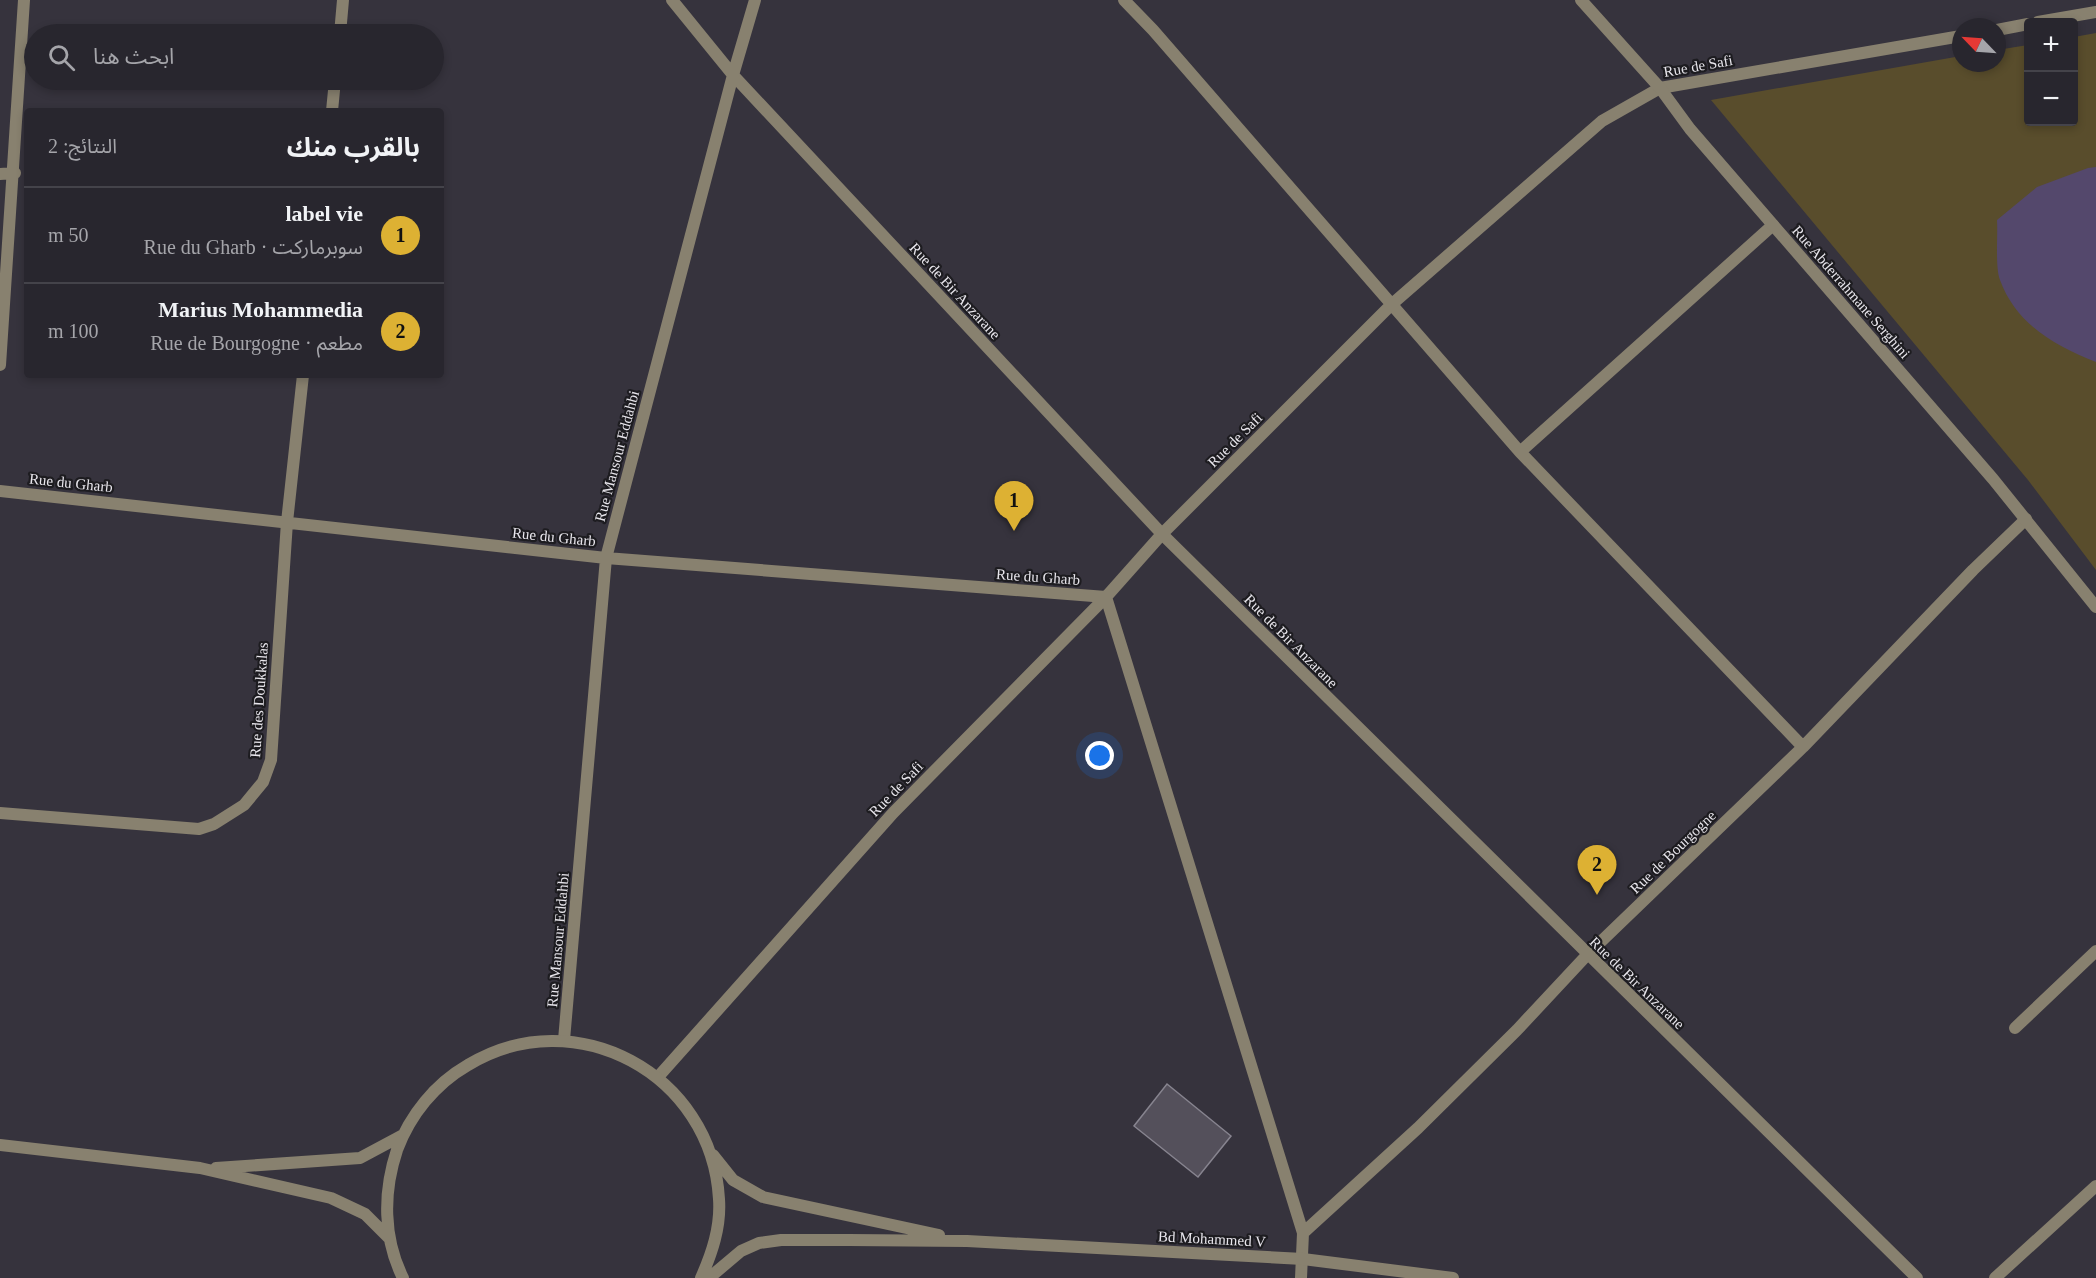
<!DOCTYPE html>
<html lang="ar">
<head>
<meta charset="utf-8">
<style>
  :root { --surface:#28262e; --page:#302e36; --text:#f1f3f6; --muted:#a5a5aa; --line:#44434a; --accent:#ddb133 }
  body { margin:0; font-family:"Times New Roman","Noto Sans Arabic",serif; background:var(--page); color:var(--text); direction:rtl }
  .controls { position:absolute; right:18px; top:18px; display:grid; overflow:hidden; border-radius:6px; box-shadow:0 3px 9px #0003 }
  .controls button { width:54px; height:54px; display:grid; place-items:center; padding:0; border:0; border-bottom:2px solid var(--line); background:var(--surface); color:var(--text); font:30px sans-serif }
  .compass { position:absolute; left:1952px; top:18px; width:54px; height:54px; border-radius:50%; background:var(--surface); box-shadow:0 3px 9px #0003; rotate:295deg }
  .you { position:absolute; left:1100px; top:756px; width:21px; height:21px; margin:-15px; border:4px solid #fff; border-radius:50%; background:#1a73e8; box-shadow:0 0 0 9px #1a73e833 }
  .badge { display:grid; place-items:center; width:39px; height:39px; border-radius:50%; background:var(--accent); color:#111; font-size:20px; font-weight:700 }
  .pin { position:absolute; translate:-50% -50px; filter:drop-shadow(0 2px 3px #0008) }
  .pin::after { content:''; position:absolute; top:32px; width:21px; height:18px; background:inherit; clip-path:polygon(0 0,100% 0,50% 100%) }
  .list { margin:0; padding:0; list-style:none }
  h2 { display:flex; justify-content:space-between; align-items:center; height:78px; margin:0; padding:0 24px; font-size:26px }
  h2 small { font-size:20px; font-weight:400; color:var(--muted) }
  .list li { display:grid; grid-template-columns:39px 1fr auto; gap:18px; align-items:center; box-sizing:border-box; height:96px; padding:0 24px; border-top:2px solid var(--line) }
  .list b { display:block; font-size:22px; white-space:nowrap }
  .list p { margin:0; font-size:20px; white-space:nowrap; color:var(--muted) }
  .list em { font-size:20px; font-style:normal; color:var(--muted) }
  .icon { flex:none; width:33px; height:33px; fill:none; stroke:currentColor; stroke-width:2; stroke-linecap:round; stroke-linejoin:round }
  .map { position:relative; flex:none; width:2096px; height:1278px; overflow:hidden; direction:ltr }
  .search { position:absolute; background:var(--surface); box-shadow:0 3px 9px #0003; left:24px; top:24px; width:420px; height:66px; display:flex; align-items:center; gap:15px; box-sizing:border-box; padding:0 21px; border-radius:33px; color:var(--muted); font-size:22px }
  .panel { position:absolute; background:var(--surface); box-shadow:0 3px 9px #0003; left:24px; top:108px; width:420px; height:270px; border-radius:6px; direction:rtl }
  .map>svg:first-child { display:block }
</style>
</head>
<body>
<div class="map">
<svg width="2096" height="1278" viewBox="0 0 2096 1278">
  <rect width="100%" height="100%" fill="#36333d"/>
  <path fill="#594d2c" d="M2096,33v537l-68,-90 -317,-380 250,-44v7h36v-13l31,-5v77h46v-85z"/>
  <path fill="#54486c" d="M2096,167v195c-41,-16 -80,-38 -96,-82 -5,-13 -2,-44 -3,-60l40,-33 51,-19z"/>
  <path fill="#54505b" stroke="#87848f" stroke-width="1.5" d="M1167,1084l64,52 -33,41 -64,-51z"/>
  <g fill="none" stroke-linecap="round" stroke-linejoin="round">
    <path stroke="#88816f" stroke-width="12" d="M672,0l61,75 429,459 755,744
      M1124,0l29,30 367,422 283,295
      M2038,22l58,-10
      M1997,30l31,-6
      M340,34l3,-34
      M332,111l3,-31
      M0,174l15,-1
      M0,365l24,-365
      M1520,452l253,-227
      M0,491l606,67 500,39 197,636
      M0,813l199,16 15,-5 30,-19 19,-23 8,-22 16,-238 16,-147
      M2015,1028l81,-77
      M564,1040l42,-482 127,-483 22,-75
      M658,1077l235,-264 213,-216 56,-63 229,-229 211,-184 58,-33 301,-52
      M1301,1278l2,-45 115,-105 99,-98 70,-75 216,-208 170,-177 53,-51
      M1995,1278l101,-92"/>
    <path stroke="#88816f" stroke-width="12" d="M1581,0l79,88 30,41 303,350 103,128
      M0,1145l200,23 131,30 34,16 24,24
      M713,1155l20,25 30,17 176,38
      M216,1168l144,-10 43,-23
      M403,1278c-20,-40 -20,-86 -6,-128 13,-35 38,-66 71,-85 107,-65 244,9 251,134 2,28 -7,54 -18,79
      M709,1278l32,-27 18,-8 22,-3h68l118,1 336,18 150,19"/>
  </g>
  <g text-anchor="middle" stroke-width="4.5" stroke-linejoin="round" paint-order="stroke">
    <g font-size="15" fill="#e8e6ec" stroke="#1d1c20">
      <text transform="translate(1698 66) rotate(-10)" y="5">Rue de Safi</text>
      <text transform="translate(955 291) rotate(47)" y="5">Rue de Bir Anzarane</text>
      <text transform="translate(1851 292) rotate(49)" y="5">Rue Abderrahmane Serghini</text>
      <text transform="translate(1235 440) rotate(-45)" y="5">Rue de Safi</text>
      <text transform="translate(617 456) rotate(-75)" y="5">Rue Mansour Eddahbi</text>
      <text transform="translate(71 483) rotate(6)" y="5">Rue du Gharb</text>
      <text transform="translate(554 537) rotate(6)" y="5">Rue du Gharb</text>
      <text transform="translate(1038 577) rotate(4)" y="5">Rue du Gharb</text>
      <text transform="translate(1291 641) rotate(45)" y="5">Rue de Bir Anzarane</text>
      <text transform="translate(259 700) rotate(-86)" y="5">Rue des Doukkalas</text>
      <text transform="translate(896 789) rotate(-46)" y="5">Rue de Safi</text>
      <text transform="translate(1673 852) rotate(-44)" y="5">Rue de Bourgogne</text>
      <text transform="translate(558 940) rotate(-85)" y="5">Rue Mansour Eddahbi</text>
      <text transform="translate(1637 983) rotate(44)" y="5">Rue de Bir Anzarane</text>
      <text transform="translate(1212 1239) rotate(3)" y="5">Bd Mohammed V</text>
    </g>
  </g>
</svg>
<div class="controls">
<button>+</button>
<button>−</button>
</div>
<svg class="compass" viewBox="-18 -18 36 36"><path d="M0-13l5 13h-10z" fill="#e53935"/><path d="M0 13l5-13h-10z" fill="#a5a5aa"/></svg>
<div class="you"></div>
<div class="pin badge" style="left:1014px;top:531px">1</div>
<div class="pin badge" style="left:1597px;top:895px">2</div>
<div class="search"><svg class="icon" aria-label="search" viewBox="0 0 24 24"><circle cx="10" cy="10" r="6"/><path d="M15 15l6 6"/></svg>ابحث هنا</div>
<section class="panel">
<h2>بالقرب منك<small>النتائج: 2</small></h2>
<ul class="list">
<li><span class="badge">1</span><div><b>label vie</b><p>سوبرماركت · Rue du Gharb</p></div><em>50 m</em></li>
<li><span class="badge">2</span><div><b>Marius Mohammedia</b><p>مطعم · Rue de Bourgogne</p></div><em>100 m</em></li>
</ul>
</section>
</div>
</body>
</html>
